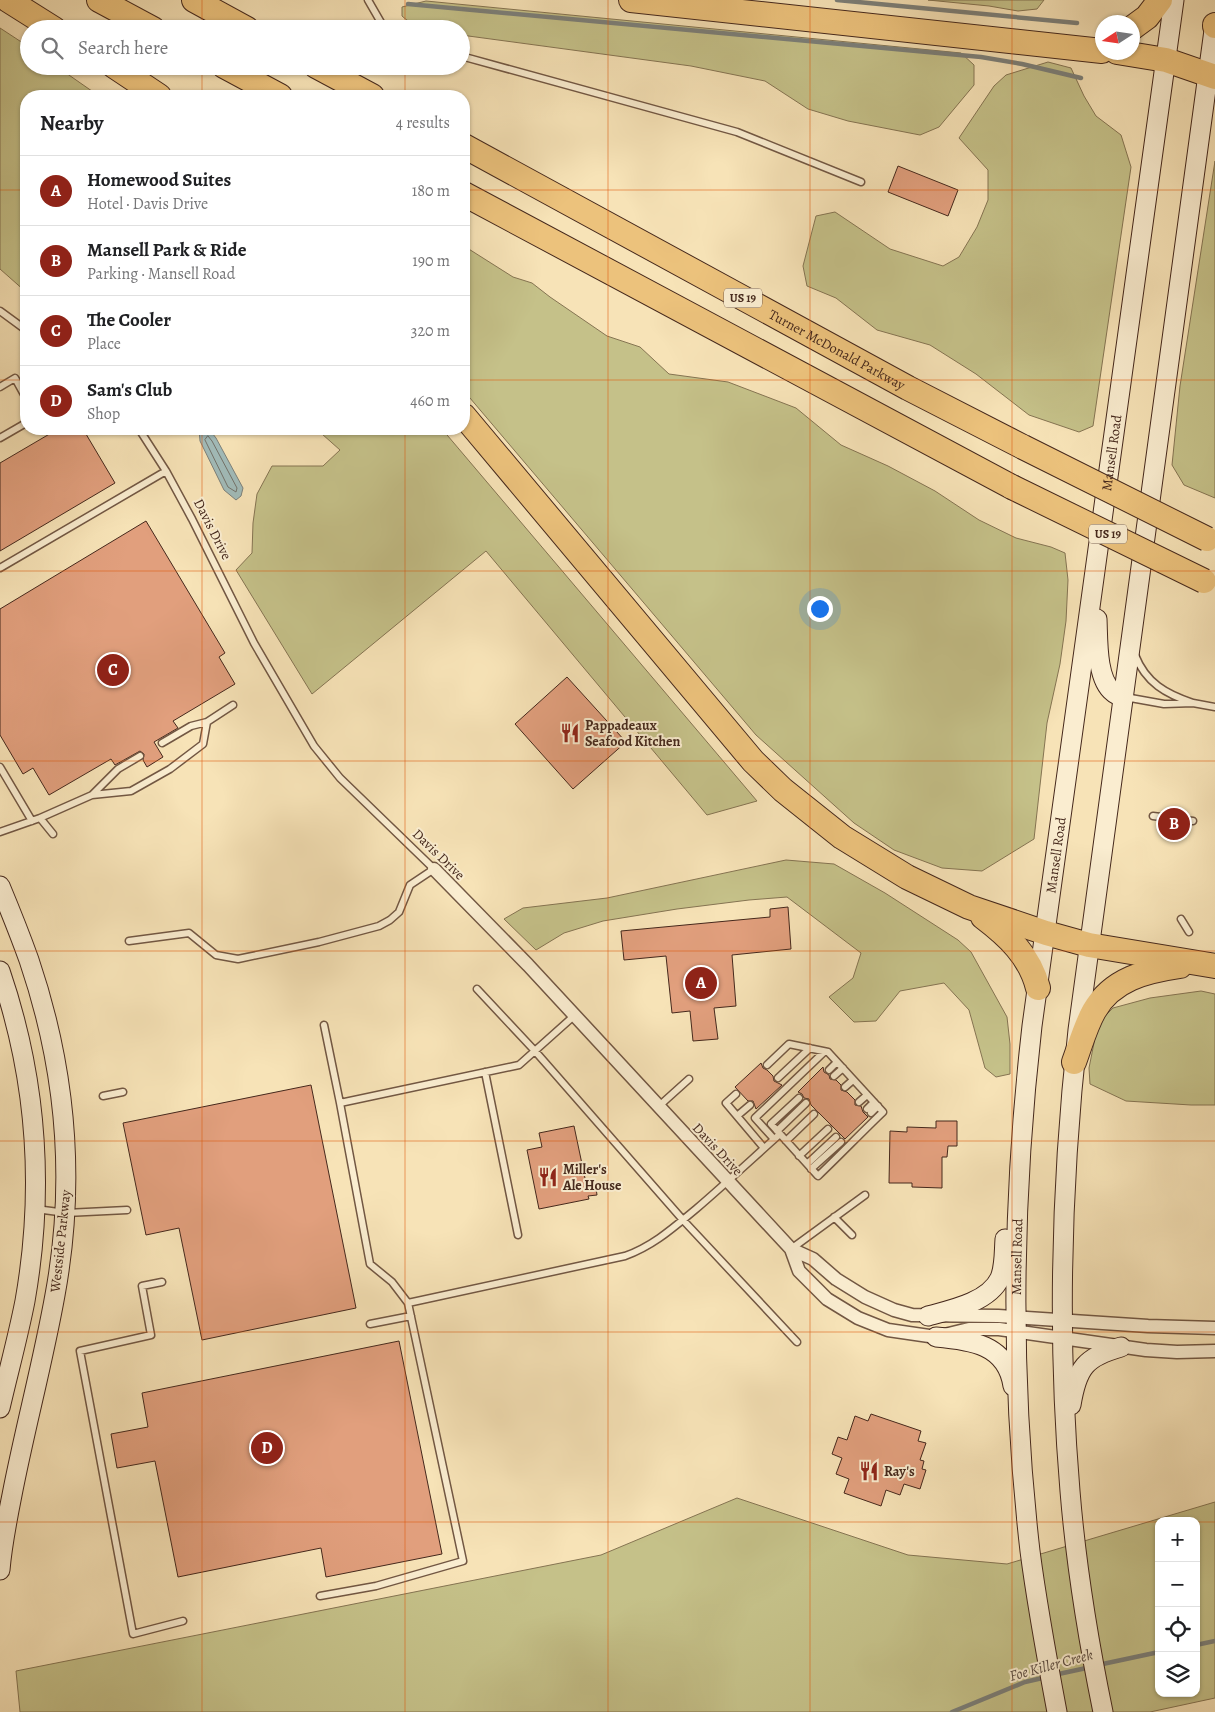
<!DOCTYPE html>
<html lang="en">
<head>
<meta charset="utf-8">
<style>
  :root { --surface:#fff; --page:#f6f6f6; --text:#202124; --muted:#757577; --line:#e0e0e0; --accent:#8f2418 }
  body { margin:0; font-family:Alegreya,serif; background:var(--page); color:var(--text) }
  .controls { position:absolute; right:15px; bottom:15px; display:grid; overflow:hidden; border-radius:10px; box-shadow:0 1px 4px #0004 }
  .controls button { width:45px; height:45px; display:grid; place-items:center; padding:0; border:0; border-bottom:1px solid var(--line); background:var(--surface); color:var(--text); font:25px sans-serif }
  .compass { position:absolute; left:1095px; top:15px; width:45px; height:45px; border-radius:50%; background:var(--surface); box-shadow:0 1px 4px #0004; rotate:258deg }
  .you { position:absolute; left:819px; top:608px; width:18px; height:18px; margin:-12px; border:4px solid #fff; border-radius:50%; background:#1a73e8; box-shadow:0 0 0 8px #1a73e833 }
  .badge { display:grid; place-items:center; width:32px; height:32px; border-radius:50%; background:var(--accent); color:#fff; font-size:16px; font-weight:700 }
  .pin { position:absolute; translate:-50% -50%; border:2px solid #fff; box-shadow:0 1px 5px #0006 }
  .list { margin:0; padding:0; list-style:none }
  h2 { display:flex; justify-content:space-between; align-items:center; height:65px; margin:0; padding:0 20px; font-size:21px }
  h2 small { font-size:16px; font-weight:400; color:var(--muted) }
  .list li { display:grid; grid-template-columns:32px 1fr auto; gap:15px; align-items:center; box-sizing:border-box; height:70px; padding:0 20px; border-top:1px solid var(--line) }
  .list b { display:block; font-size:19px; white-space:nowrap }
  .list p { margin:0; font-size:16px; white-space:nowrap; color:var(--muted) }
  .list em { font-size:16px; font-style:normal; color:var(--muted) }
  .icon { flex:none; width:28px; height:28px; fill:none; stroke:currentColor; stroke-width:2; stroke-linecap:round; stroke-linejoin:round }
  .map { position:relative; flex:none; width:1215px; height:1712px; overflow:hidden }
  .search { position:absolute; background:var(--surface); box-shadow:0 1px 4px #0004; left:20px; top:20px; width:450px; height:55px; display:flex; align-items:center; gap:12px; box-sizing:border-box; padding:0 18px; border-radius:28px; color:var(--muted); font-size:19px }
  .panel { position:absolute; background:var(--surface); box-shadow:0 1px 4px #0004; left:20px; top:90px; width:450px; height:345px; border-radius:20px }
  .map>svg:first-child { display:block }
</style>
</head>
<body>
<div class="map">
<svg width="1215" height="1712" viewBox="0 0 1215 1712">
  <rect width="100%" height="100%" fill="#f7e3b7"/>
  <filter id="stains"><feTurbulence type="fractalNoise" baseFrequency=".004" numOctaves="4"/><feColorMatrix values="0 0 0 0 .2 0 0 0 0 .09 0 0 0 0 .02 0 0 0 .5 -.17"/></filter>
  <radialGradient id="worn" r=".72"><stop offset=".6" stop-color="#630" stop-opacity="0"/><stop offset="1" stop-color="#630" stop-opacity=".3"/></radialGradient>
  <path fill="#c5c189" stroke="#857452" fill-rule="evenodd" d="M928,0h116l-7,9 -19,2 -29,-5z
    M426,1l535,52 13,12v20l-35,42 -19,8 -72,-14 -40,-12 -43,-28 -74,-15 -230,-31v-6c-22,0 -42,3 -59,-13v-9z
    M0,28l29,19v19h27l43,30h-73v196l-26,-23z
    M1048,62l23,6 13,28 12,20 25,19 10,32 -38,259 -14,6 -50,-17 -53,-41 -46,-29 -53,-15 -41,-32 -29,-12 -4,-20 13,-50 19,-4 55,37 53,17 16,-9 18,-30 11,-27v-30l-29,-32 35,-52 12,-11z
    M1215,161v337l-31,-13 -12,-20 8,-79z
    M464,246l49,31 19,6 18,14 57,39 33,11 29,27 59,8 68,26 45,37 47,21 47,25 44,29 37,18 35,9 14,6 3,27 -2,41 -6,43 -13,59 -13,116 -52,32 -40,-3 -48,-18 -40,-27 -98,-88 -292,-344z
    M289,429h153l315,372 -50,14 -221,-264 -174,143 -76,-124 16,-17 1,-30 4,-29 15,-28h51l17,-16 -18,-16z
    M786,860l48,4 51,29 73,47 13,12 36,65 3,27v30l-14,3 -11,-9 -16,-58 -25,-27 -44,8 -24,30 -22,1 -25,-25 24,-19 8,-25 -74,-56 -38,3 -72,9 -74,12 -39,12 -28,17 -32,-31 19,-11 84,-10z
    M1201,991l14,3v111h-24l-65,-4 -36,-17 -1,-16 9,-45 15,-15 37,-10z
    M737,1498l171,57 99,9 208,-62v196l-65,14h-1130l-4,-41 585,-116zM1159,1521h37v172h-37z"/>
  <path fill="#a1bbb9" stroke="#7c807a" d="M199,429h10l7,9 27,50 -2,8 -5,4 -12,-10 -24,-49z"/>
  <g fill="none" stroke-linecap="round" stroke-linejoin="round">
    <path stroke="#73726a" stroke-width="1" d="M208,436l4,5 25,47 -1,4 -8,-5 -23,-47z"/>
    <path stroke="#7c807a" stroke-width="4.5" d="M837,0l240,23
      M408,4l573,53 41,7 59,14
      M1196,1645l19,-4
      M1098,1665l61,-13
      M1054,1675l37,-8
      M952,1712l73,-30 22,-5"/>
  </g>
  <path fill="#e19f7d" stroke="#45281c" d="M898,166l60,24 -10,26 -60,-24z
    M58,429h25l32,54 -115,68v-88z
    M146,521l79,132 -6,4 16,27 -62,37 5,7 -24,14 9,15 -16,10 -4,-7 1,-6 -4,-3 -25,14 -4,-6 -62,36 -16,-27 -10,6 -23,-39v-126z
    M567,677l59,65 -53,47 -58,-65z
    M788,907l3,42 -59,6 4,51 -22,2 4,31 -25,2 -3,-30 -18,2 -6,-57 -42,4 -3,-29 149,-14v-8z
    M761,1063l2,5 4,2 6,6 1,5 8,4 -26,24 -3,-8h-5l-13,-14z
    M823,1067l1,5 5,3 1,4 6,1 5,5v5l6,2 8,8v5l6,1 2,6 5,5 -23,22 -34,-34 -2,-6 -5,-1 -2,-4 -4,-2z
    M311,1085l45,223 -154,32 -23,-112 -33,7 -23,-112z
    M936,1121h21v25h-9l-1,11h-5v31l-30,-1v-4h-23l1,-52 17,1v-5l29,1z
    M574,1126l12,57 9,-2 2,14 -9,1 1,3 -50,10 -12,-59 15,-3 -3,-14z
    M399,1341l43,213 -116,23 -5,-29 -143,29 -23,-116 -38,7 -6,-34 37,-7 -6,-34z
    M871,1414l50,17 -3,10 8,2 -6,17 4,1 -2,8 4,1 -6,19 -16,-5 -4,11 -14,-5 -5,16 -37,-13 5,-14 -13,-5 6,-16 -10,-4 6,-17 9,3 8,-24 13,5z"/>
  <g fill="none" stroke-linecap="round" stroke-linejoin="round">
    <defs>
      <path id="lane" d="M368,0l15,26 4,3
        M461,56l276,76 124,50
        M0,311l26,19
        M0,387l15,-9 11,20
        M0,438l26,-15
        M0,568l166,-97
        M1135,655c11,28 31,39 58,48
        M1125,697l39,7 29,-1 22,4
        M162,743l29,-17 16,-4
        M0,767l32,54
        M92,795l26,-26 22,-13
        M1153,816l40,5
        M40,818l13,16
        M0,832l40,-14 52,-23 39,-4 39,-22 33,-25 4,-22 26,-17
        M1181,919l8,13
        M129,941l60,-8 27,22 22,4 81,-17 60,-16 11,-6 9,-8 11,-27 24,-16 -94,-91 -26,-32 -60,-103 -62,-124 -26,-48 -27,-42
        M477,989l58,62 148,169 114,122
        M767,1065l22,-21 39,8 55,60c-22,21 -43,43 -65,64l-47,-52 28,-26
        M829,1070l8,-8
        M485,1072l33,163
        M834,1076l9,-8
        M778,1078l32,-30
        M845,1087l8,-7
        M736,1094l-10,9 38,45
        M103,1096l20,-4
        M859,1102l8,-7
        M340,1103l179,-38 56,-50
        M659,1106l30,-27
        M867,1109l7,-7
        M871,1113l7,-7
        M737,1116l13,-11
        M777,1131l29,-28
        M774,1139l-19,-21 69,-66
        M786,1141l28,-27
        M799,1156l29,-27
        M807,1164l29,-27
        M811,1169l30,-27
        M36,1209l30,4 61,-3
        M834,1217l18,18
        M791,1249l74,-54
        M162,1282l-20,4 9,49 -71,16 53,283 50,-13
        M408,1303l217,-47c28,-10 48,-28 71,-47 28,-24 56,-50 84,-75
        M370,1324l41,-8
        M320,1596l56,-10 87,-25 -55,-258 -16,-21 -22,-18 -30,-161 -16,-78"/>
      <path id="street" d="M434,869l94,96 263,284 22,10 23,20 29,18 29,13 18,5 86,1 150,10 67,2
        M791,1249l8,22 28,28 31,19 30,12 48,7 33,-8h30l147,21 31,2 38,-1"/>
      <g id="secondary">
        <path d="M1097,619c1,19 -1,60 16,73 2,2 7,4 11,5"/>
        <path d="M0,886c10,24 20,49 29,74 37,109 47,221 26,335 -12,67 -30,133 -43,200 -5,25 -10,50 -12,75"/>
        <path d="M0,971c37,108 45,216 25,330 -7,36 -17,72 -25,107"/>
        <path d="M928,1316c23,-6 61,-14 72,-38 5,-12 4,-27 5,-39"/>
        <path d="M936,1337c34,3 71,7 77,49"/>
        <path d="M1071,1405c6,-37 14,-48 50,-58"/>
        <path id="s1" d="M1057,1712c-10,-53 -20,-107 -27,-161 -20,-174 -18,-351 2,-525l142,-1026"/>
        <path d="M1103,1712c-15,-73 -27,-147 -33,-221 -13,-154 -9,-308 8,-461l137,-1007"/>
      </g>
      <g id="highway">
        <path d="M8,0l46,29"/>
        <path d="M99,0l54,29"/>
        <path d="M194,0l53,29"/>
        <path d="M631,0l471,51"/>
        <path d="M1215,25v1"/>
        <path d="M1132,28l15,-11 13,-17"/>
        <path d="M1117,52l49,8 49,17"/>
        <path d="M114,66l45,30"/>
        <path d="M224,66l56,30"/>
        <path d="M316,66l56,30"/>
        <path id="s2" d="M464,146l444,242 115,59"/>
        <path d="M464,194l548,293"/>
        <path d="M464,416l289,345 30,29 59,47 65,40 62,30 77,26 43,12 126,21"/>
        <path d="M983,917c25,19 47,39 55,71"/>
        <path d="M1074,1062c6,-16 11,-35 20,-51 18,-32 52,-40 86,-45"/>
      </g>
    </defs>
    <use href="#lane" stroke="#725743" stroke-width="9"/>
    <use href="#street" stroke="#725743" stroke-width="15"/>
    <use href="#secondary" stroke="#45281c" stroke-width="21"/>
    <use href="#highway" stroke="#45281c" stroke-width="26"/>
    <use href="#lane" stroke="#faedd0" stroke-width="6"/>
    <use href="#street" stroke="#faedd0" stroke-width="12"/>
    <use href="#secondary" stroke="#faedd0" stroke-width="19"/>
    <use href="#highway" stroke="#ecc27c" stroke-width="24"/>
    <defs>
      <path id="highway-bridge" d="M1023,447l184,92
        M1012,487l192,94"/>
    </defs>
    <use href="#highway-bridge" stroke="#45281c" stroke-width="26" stroke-linecap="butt"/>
    <use href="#highway-bridge" stroke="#ecc27c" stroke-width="24"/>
  </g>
  <path fill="none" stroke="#e0570d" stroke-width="1" stroke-opacity="0.55" d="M202,0v29M405,0v29M608,0v1712M810,0v1712M1012,0v1712M202,66v30M405,66v30M0,190h26M464,190h751M0,380h26M464,380h751M202,429v1283M405,429v1283M0,571h1215M0,761h1215M0,951h1215M0,1141h1215M0,1332h1215M0,1522h1159M1196,1522h19"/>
  <defs>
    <symbol id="restaurant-bare" viewBox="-9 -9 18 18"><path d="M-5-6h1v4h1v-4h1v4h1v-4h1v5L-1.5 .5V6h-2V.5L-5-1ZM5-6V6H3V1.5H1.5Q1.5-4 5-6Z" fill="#8f2418" stroke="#faedd0" stroke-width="2.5" paint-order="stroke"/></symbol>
  </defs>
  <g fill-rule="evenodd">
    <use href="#restaurant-bare" x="556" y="719" width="28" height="28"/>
    <use href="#restaurant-bare" x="534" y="1163" width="28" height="28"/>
    <use href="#restaurant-bare" x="855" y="1457" width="28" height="28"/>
  </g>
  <g text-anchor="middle" stroke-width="4" stroke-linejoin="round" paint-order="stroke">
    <g fill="#faedd0" stroke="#7b6352" stroke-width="1">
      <rect x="724" y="288.5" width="38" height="19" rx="4"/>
      <rect x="1089" y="524.5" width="38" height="19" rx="4"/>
    </g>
    <g font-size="12" font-weight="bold" fill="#45281c">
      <text x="743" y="302">US 19</text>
      <text x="1108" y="538">US 19</text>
    </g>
    <g font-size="14" fill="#45281c" stroke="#faedd0">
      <text dy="5" stroke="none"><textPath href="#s2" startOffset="425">Turner McDonald Parkway</textPath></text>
      <text dy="5" stroke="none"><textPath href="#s1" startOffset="1268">Mansell Road</textPath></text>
      <text transform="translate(213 529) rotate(63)" y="5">Davis Drive</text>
      <text transform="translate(439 854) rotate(44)" y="5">Davis Drive</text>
      <text dy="5" stroke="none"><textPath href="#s1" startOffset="862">Mansell Road</textPath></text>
      <text transform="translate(718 1149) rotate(47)" y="5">Davis Drive</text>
      <text transform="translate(60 1241) rotate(-84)" y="5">Westside Parkway</text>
      <text dy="5" stroke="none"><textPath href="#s1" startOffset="458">Mansell Road</textPath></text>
    </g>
    <g font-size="14" font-weight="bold" fill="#45281c" stroke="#faedd0" text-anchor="start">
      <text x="585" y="730">Pappadeaux<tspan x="585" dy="16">Seafood Kitchen</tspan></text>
      <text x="563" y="1174">Miller's<tspan x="563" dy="16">Ale House</tspan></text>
      <text x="884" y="1476">Ray's</text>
    </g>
    <g font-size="15" font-style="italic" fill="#5c4d43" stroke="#faedd0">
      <text transform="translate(1051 1665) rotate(-15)" y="5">Foe Killer Creek</text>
    </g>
  </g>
  <rect width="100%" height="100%" filter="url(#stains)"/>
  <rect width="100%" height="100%" fill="url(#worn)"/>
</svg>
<div class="controls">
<button>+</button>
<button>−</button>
<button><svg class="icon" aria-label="locate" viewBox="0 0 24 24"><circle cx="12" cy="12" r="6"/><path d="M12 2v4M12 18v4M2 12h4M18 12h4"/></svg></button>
<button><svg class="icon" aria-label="layers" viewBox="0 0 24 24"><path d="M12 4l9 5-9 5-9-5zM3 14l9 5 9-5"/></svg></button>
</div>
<svg class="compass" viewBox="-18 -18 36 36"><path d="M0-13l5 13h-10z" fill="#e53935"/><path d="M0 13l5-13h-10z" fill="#757577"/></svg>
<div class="you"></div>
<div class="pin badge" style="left:701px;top:983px">A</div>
<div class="pin badge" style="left:1174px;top:824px">B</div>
<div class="pin badge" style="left:113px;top:670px">C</div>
<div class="pin badge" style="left:267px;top:1448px">D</div>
<div class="search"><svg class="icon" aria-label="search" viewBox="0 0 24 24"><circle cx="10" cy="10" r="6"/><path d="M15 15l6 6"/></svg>Search here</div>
<section class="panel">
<h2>Nearby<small>4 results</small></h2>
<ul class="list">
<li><span class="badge">A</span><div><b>Homewood Suites</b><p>Hotel · Davis Drive</p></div><em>180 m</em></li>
<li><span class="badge">B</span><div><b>Mansell Park &amp; Ride</b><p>Parking · Mansell Road</p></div><em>190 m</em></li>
<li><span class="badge">C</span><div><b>The Cooler</b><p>Place</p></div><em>320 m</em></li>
<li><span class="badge">D</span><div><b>Sam's Club</b><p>Shop</p></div><em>460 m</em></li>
</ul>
</section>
</div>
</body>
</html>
